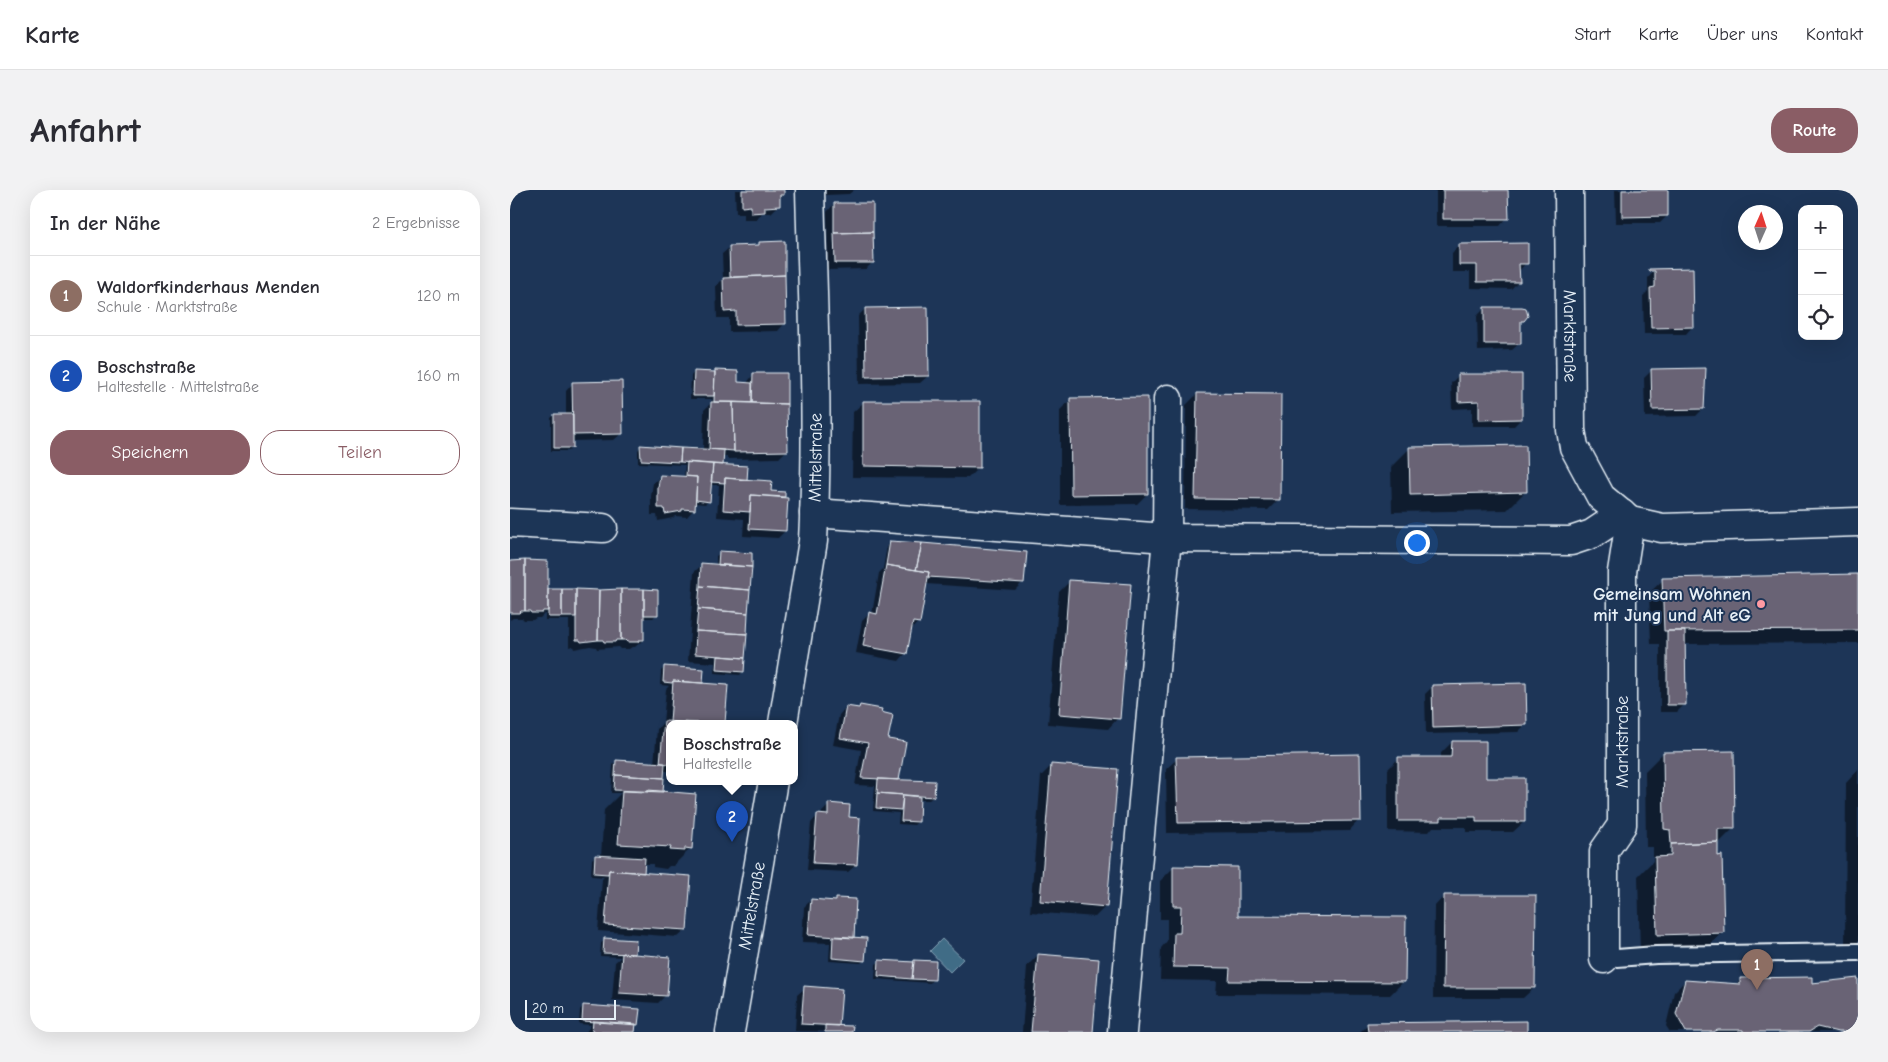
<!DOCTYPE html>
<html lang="de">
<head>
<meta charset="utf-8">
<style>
  :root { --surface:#fff; --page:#f2f2f3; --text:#2b2b33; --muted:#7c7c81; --line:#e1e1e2; --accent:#8a5d65 }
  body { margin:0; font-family:"Comic Neue",sans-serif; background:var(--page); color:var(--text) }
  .controls { position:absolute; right:15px; top:15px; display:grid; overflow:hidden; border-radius:10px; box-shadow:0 5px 20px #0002 }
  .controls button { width:45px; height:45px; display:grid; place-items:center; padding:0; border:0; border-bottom:1px solid var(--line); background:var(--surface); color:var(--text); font:25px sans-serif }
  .compass { position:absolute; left:1228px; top:15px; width:45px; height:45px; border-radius:50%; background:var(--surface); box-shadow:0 5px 20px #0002; rotate:3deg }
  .scale { position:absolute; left:15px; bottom:12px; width:91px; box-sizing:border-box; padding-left:5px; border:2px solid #e8f1f8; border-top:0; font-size:14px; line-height:18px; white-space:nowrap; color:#e8f1f8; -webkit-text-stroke:4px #1d3557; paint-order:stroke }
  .you { position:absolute; left:906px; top:352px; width:18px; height:18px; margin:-12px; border:4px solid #fff; border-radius:50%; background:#1a73e8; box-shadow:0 0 0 8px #1a73e833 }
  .badge { display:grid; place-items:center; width:32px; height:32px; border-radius:50%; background:var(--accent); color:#fff; font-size:16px; font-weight:700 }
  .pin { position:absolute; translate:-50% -41px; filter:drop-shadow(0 1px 2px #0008) }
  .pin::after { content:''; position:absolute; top:26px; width:18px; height:15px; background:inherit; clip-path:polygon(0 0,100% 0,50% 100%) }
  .popup { position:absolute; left:156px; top:530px; width:132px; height:65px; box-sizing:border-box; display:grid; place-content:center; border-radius:10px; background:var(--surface); filter:drop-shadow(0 1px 4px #0005); font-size:16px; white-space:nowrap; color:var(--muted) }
  .popup b { font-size:19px; color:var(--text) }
  .popup::after { content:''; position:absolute; left:50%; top:100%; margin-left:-10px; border:10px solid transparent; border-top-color:var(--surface) }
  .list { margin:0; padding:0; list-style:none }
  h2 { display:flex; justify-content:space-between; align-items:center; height:65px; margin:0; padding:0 20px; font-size:21px }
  h2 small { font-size:16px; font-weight:400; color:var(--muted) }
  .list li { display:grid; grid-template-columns:32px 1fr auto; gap:15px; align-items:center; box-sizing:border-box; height:80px; padding:0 20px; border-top:1px solid var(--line) }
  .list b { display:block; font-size:19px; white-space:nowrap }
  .list p { margin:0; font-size:16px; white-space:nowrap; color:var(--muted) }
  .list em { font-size:16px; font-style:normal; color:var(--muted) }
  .actions { display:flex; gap:10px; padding:15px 20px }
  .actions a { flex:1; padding:11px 0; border:1px solid var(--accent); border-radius:20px; text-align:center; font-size:18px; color:var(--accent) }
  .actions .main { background:var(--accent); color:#fff }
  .icon { flex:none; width:28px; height:28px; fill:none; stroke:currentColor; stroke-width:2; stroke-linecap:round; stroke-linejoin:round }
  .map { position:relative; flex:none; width:1348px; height:842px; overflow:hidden; border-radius:20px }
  header { display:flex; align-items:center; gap:30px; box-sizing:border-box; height:70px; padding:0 25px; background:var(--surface); border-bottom:1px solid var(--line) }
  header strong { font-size:24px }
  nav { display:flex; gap:28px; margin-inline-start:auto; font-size:18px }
  .intro { display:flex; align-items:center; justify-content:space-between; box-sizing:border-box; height:120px; padding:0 30px }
  h1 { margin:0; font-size:35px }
  .button { padding:12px 22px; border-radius:20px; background:var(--accent); color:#fff; font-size:18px; font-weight:700 }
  main { display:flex; gap:30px; padding:0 30px }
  aside { flex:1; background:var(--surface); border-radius:20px; box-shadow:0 5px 20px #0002 }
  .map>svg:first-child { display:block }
</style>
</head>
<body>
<header>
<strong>Karte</strong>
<nav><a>Start</a><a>Karte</a><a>Über uns</a><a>Kontakt</a></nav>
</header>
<div class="intro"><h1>Anfahrt</h1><a class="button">Route</a></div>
<main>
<aside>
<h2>In der Nähe<small>2 Ergebnisse</small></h2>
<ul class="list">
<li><span class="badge" style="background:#8d6e63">1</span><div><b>Waldorfkinderhaus Menden</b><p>Schule · Marktstraße</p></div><em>120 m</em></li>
<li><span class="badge" style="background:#1a4fb4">2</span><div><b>Boschstraße</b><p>Haltestelle · Mittelstraße</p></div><em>160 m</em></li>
</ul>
<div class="actions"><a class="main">Speichern</a><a>Teilen</a></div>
</aside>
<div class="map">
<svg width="1348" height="842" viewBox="0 0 1348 842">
  <rect width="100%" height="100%" fill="#1d3557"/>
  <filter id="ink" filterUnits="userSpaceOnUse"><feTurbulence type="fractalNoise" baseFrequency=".02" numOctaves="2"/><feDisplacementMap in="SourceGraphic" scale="10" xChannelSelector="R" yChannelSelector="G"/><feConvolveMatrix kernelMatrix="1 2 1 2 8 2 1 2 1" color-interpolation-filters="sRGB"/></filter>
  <g filter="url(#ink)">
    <path fill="#416c86" stroke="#84a1b4" d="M432,749l21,20 -13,13 -20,-21z"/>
    <path fill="#0007" d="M225,0h48v5l-5,4v7l-7,7h-9l-6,6h-12v-6h-8z
      M316,0h28l-5,4 -23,1z
      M926,0h71v28l-7,8h-64z
      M1105,0h52v26l-7,7h-44z
      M324,14l39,58 -7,7 -38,1 -1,-58z
      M250,53h24l1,80 -7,8 -49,1v-14h-12l-1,-32 7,-7 -1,-25 8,-7h26z
      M949,55l67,18 -7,8 -1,11 -7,7 -41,-1v-16h-18v-19z
      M1145,80l38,56 -7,8h-42l-1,-38 5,-5v-13z
      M355,119l63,67 -8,7 -61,1 -1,-68z
      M974,119l41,9 -6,6 1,19 -8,7 -34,1 -1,-35z
      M1141,181l52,38 -7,7 -51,1 -1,-39z
      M184,182l42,12h10l7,-9 33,76 -7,7 -52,1v-2h-5l-1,9 25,15 24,11 14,1 1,38 -7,7 -35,-2 1,-17 -27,-2 2,-32h-9l-1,16 -4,3 -11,-1v6l-7,8 -12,-1 -2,2 -15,3 -1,-6h-6v-19l2,-13 8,-7 23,1 1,-12 -47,-2v-13l3,-4 62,4 1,-40 7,-7 1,-4h-22l1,-23z
      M948,186l63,43 -7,7h-42v-18l-20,1 -1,-26z
      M63,193l49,50 -8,7 -42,1v6l-3,4h-18v-33l3,-3h12v-24z
      M687,204l82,105 -11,11 -83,-1 1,-104z
      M561,209l76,95 -10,10 -77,1v-95z
      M354,212l115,65 -11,11 -116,-1 1,-65z
      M899,259l116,43 -18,18 -115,2 -1,-45z
      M381,352l132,40 -8,8 -89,-6 -8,38 -7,8 -5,23 -7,8 -43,-8 6,-32 7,-7h3l7,-41 4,-4 4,-23z
      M210,363l31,2 -8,116 -3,4 -26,-2 1,-10 -27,-2 6,-89 8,-7 14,1v-10z
      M0,372l37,29 109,24 -3,3h-10v22l-8,7h-3l-3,2h-9l-2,-2 -21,2 -1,-2 -6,-1 -16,3 -1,-3 -4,1v-27h-24v-7l-5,5h-4l-3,2h-9l-2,-2h-9l-3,2z
      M1348,385v68l-174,1 1,60 -8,8h-17v-68h-9l-2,-51 14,-13z
      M560,391l48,137 -10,11 -60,-5 11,-132z
      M155,477l37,15 -2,2 26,2 -3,37h-53v48h-7l-1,22 29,55 -18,18h-4l-3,3 -13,-2v-3h-10l-1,10 44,56 -8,7 -80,-6 4,-52 2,-2 -13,-1 1,-17 3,-3h6l3,-46 17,-17h-10l2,-28 3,-3 38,2 3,-35 6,-6 3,-34 3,-3 -9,-1 1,-14z
      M922,497l93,38 -7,7 -92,2 -1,-40z
      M336,517l11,2 3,-2 27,33 11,40 35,17 -4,3h-10l-1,22 -4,3 -16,-1 1,-11 -26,-2 2,-25 -20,-1 6,-35 -28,-5 6,-30z
      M942,552l72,80 -11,10h-47v-5h-33l-4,5 -41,-1v-62l11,-11h42v-5z
      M1153,563l70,76 -16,16 6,87 -18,18 -65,2 -2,-76 15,-15v-14h-7l-1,-76z
      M667,569l182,61 -10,11 -182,2 -1,-64z
      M542,575l54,141 -11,11 -65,-5 11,-136z
      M1348,580v182h-13l1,-169z
      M319,615l19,13 8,47 -8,7 -41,-2 4,-47 7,-8 3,1 1,-4z
      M664,677l62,50 168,64 -14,14 -174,-1 1,-13 -57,-1 1,-32 6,-7v-22h-7v-38z
      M934,706l90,92 -11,10h-90l1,-91z
      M327,709l16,40 11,21 -3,3 -32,-2 1,-18 -28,-1 2,-35 7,-7 23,2z
      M95,750l29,14 -2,1 33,41 -7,7 -46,-3 3,-38 6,-5 -21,-1 1,-13z
      M528,765l53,77h-69l5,-66z
      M370,771l32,2 2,-2 19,18 -3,4 -55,-4 1,-15z
      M1231,789l70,6 47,-4v48l-1,3h-187l-4,-6 8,-34 11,-11 50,4z
      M295,798l33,39 13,5 -56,-1 2,-36z
      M73,816l54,18 -3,3v5h-48l5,-7 -12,-1 1,-14z
      M858,834l158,8h-166z"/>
    <path fill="#696475" stroke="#e8f1f8" d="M232,0h42v5h-4v11l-15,1v5l-14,1v-7l-9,1z
      M933,0h65l1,29h-66z
      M1112,0h46v26l-46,1z
      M324,13h39v29l-39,1z
      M363,42l1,31h-39l-1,-30z
      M275,51v34l-55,2 -1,-31 30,-1v-3z
      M1018,53v21h-9l1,18h-43v-17h-18v-21z
      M1183,78l1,59 -43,1 -1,-40 5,-1v-16h-6v-2z
      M275,85l1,49 -50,1v-14l-12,1 -1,-34z
      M418,117l1,69 -63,1 -1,-69z
      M974,117h38l4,1 2,8 -4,5h-3v23h-37z
      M1196,178l-2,41 -52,1 -1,-41z
      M205,180l23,1v11l14,1v20l-38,-1z
      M184,181l21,1 -1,24h-21z
      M243,183h34v31l-35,-1z
      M948,184h64v45l-43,1v-19l-21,1z
      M112,191l1,53 -50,1 -1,-53z
      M687,203l84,1 -1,106 -85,-1z
      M638,207v97l-77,1 -1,-97z
      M353,211h117v67l-117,-2z
      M201,212h22l1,49 -25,-2z
      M223,212l54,2 1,47 -54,1z
      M44,224h19v34h-19z
      M130,255l41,3 -1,14 -39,-2z
      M1016,255l1,47 -117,3 -1,-48z
      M171,258l43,2 -1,15 -43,-3z
      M177,272l26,2 -3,38 -14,-2 1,-23 -11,-1z
      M203,274l35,2 -1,14 -22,-2v5l-14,-1z
      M150,285l37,2 -2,33 -13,-1v2l-17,3 -1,-6h-6v-20z
      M215,288l47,3 -1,10 14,1v5l-34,-2 -1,17 -27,-2z
      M241,305l37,3 -2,33 -37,-2z
      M380,351l32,2 -6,27 -30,-5z
      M412,353l105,9 -3,31 -96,-6 1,-5 -13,-2z
      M209,361l33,2v14l-34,-2z
      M15,370v51h-4l-2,2h-9v-52z
      M15,370l23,1v50h-5l-1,2h-11l-1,-2h-5z
      M191,373l51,4 -2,23 -50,-4z
      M376,375l43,7 -9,51 -7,-1 -6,32 -44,-8 6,-34 8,2z
      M1348,384v56l-194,1 -2,-53z
      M559,390l62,4 -11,135 -61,-5z
      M190,396l50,4 -2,23 -50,-4z
      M38,399h14v28h-14z
      M52,399h14v28h-14z
      M66,399l23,1 -1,50 -17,2 -1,-2h-4z
      M111,399v51h-5l-1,2h-11l-1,-2h-5l1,-50z
      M111,399h23v51h-5l-1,2h-11l-2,-2h-4z
      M134,399l14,1v25h-14z
      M188,419l50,4 -1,21 -51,-3z
      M186,441l51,3 -2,24 -50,-4z
      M1157,441h18l1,74h-19z
      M208,466l27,2 -1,14 -27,-2z
      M154,476l40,3 -1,14 -30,-2 -1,2 -9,-1z
      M163,491l55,4 -3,38 -55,-1z
      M1016,493l1,42 -94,3 -1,-43z
      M350,515l22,4 -1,3 12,3 -5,24 18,3 -7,38 -38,-2 7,-35 -28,-5 6,-32 13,2z
      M154,531l32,2h-26v41l-10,-1z
      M942,551h34v37h39v44h-49v-5h-35v4h-43v-64h53z
      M1224,561l1,78h-17v13l-47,2 -1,-14 -6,-1 -1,-77z
      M850,564l1,67 -183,2 -2,-66z
      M106,570l49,3 -1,15 -49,-3z
      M541,574l67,5 -11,138 -67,-6z
      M105,585l49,3 -1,14 -49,-2z
      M368,589l57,2 -1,16 -57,-4z
      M138,600l48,4 -4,55 -7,-1v3l-15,-1 1,-3 -53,-3 4,-53 26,1z
      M367,603l26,2 -2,15 -25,-2z
      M393,605l17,2 -1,25 -18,-1z
      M318,613l22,2 -1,12 11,1 -3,47 -44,-2 4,-49 11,1z
      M1208,652v14l4,-1 2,78 -67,2 -2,-78 16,-1v-12z
      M85,665l50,3 -1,15 -35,-3 -1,4 -14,-1z
      M663,676l65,1v49l168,1 -1,65 -176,-1 1,-13 -57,-1 1,-34h6l1,-27h-8z
      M99,680l82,6 -4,54 -82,-5z
      M934,705h92l-1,93h-92z
      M326,708l20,1 -2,39 -46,-3 3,-36 25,2z
      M323,746l34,2 -2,23 -33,-3z
      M94,748l32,2 -1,14 -32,-1z
      M112,763l48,4 -3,39 -48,-3z
      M528,764l61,5 -6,73h-62z
      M369,770l35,2 -2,17 -34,-3z
      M404,770l22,1 -1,19 -23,-1z
      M1302,787v6l46,-5v54h-20l-21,-5 -8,5h-66v-2h-25l-5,2h-27l-10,-18 9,-34 55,4v-6z
      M294,796l38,3 -3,37 -38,-2z
      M73,815l57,4 -2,16 -56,-4z
      M83,831l43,3 -1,8h-43z
      M1017,831v11h-159l-1,-9z
      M315,835l28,1 -1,6h-27z"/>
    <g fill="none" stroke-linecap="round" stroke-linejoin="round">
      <defs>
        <path id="service" d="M1094,769l52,-4 202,-3"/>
        <g id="minor">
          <path id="s1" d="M1059,0l2,240 3,17 27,50 29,24 32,7 196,-6"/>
          <path d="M304,323l353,25 404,3 21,-7 30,-20"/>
          <path d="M0,333l93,5"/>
          <path id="s2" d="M273,533l30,-182c6,-117 0,-234 -3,-351"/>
          <path d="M1094,769v-108l18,-26v-253l8,-51"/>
          <path id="s3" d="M220,842l43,-251"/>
          <path d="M612,842l45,-494 1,-139"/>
        </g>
      </defs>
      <use href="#service" stroke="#e8f1f8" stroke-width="20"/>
      <use href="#minor" stroke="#e8f1f8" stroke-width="31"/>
      <use href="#service" stroke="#1d3557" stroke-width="16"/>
      <use href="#minor" stroke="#1d3557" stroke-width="28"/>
    </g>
  </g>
  <circle fill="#ff9aa2" stroke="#1d3557" stroke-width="2" cx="1251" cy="414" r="5"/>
  <g text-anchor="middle" stroke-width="4" stroke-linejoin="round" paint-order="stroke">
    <g font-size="18" fill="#e8f1f8" stroke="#1d3557">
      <text dy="6" stroke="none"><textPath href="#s1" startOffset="146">Marktstraße</textPath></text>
      <text dy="6" stroke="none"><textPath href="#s2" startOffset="268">Mittelstraße</textPath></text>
      <text transform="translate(1112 552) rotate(-90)" y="6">Marktstraße</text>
      <text dy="6" stroke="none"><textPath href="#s3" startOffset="128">Mittelstraße</textPath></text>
    </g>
    <g font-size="18" font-weight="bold" fill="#e8f1f8" stroke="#1d3557" text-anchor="end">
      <text x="1241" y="410">Gemeinsam Wohnen<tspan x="1241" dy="21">mit Jung und Alt eG</tspan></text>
    </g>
  </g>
</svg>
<div class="controls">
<button>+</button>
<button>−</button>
<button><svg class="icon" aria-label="locate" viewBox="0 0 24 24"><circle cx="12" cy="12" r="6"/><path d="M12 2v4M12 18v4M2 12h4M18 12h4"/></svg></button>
</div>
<svg class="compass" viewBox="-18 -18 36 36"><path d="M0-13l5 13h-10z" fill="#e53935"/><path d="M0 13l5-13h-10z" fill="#7c7c81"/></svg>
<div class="scale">20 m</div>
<div class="you"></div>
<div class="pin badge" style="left:1247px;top:800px;background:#8d6e63">1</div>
<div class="pin badge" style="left:222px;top:652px;background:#1a4fb4">2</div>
<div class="popup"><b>Boschstraße</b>Haltestelle</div>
</div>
</main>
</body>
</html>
